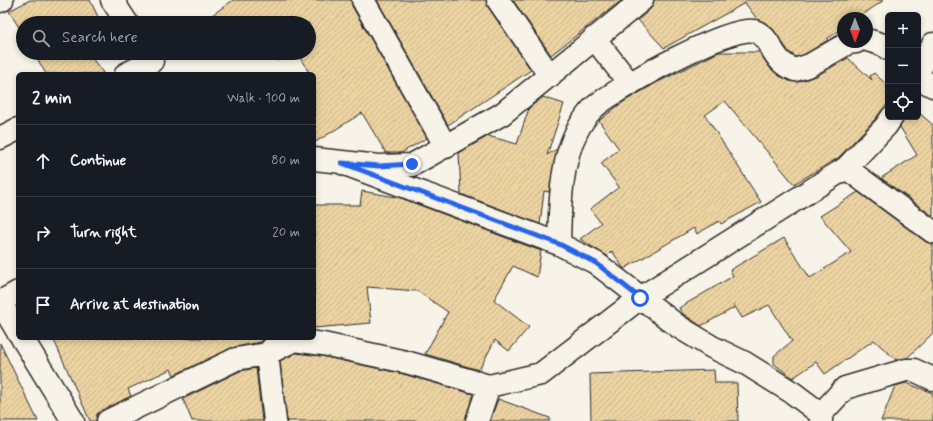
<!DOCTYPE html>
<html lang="en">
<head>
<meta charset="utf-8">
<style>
  :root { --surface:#171b24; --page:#20242c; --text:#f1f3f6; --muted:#9ea1a6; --line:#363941 }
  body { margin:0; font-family:Mynerve,sans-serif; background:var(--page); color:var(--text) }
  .controls { position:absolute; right:12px; top:12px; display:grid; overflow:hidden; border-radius:6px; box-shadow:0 2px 6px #0003 }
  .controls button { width:36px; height:36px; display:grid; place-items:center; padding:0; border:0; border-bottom:1px solid var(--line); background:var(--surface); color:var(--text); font:20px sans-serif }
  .compass { position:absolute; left:837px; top:12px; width:36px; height:36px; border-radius:50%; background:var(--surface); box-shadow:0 2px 6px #0003; rotate:180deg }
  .stop { position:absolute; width:12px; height:12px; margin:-9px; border:3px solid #2563eb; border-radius:50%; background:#fff }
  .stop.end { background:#2563eb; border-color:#fff; box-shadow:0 1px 4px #0008 }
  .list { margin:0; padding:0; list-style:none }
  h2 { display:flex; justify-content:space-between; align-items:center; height:52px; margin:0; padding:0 16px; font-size:17px }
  h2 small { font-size:13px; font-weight:400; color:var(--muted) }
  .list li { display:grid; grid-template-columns:26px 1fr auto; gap:12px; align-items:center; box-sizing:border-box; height:72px; padding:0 16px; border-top:1px solid var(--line) }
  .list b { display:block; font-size:15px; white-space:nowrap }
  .list em { font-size:13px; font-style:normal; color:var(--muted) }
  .icon { flex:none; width:22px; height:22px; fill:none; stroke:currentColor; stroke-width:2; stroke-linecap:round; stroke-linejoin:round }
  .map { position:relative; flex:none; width:933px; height:421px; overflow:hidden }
  .search { position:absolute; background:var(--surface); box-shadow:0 2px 6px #0003; left:16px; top:16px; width:300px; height:44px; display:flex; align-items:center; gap:10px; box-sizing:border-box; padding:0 14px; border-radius:22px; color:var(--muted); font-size:15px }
  .panel { position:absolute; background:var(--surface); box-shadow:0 2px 6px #0003; left:16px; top:72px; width:300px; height:268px; border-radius:6px }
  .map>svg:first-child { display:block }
</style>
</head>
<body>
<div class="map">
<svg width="933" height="421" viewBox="0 0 933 421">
  <defs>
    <pattern id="building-hatch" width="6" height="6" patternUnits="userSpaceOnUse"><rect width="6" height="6" fill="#ecd3a1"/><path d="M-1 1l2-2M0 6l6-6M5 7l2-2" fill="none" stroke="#cbb58b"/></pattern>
  </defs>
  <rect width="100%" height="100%" fill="#f7f3e8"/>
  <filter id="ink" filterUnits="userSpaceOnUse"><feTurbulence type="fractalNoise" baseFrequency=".025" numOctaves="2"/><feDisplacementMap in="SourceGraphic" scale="8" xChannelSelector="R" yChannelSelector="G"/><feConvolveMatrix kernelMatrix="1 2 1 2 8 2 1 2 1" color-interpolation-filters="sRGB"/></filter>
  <g filter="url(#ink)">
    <path fill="url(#building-hatch)" stroke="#2b2b2b" d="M30,0h60l11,23h-78v11l-14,-23z
      M233,0h118l1,6 75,132 -26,15h-15l-24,-40 -48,30v-69h-4l-13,-21h12v-30h-108z
      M377,0h109l2,7 43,63 -83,55z
      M513,0h109l-71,55z
      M654,0h230l-26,18h-15v10l-16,11 1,1 -23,14 -9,3 -7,-5 -16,-23 -9,-7 -7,-3 -12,-16 -81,45 -26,-28 12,-11z
      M719,52h40l11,16 8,7 12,6 8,1 18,-6 32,-18 24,22 -2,-4 4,-3 14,13v19l-6,5 -6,8 -38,40 -44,26 -69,-83 -20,14 56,87 -40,22 -2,-3 -22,13 -3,-6 -70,41 -12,-18 -5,5 -27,-17 21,-16 -11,-14 29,-22 -18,-24 18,-14 -20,-28 21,-17 36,-21z
      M34,53h54l16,21h-58z
      M273,53h16l-12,8z
      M543,97l21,7 -17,51 10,-6 -8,43 -5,-1 -4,33 -79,-30 -2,-41 29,-17 29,8 12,-36z
      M918,112l15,13v91l-52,-38 36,-23 -17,-28 4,-10h14z
      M362,191l39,7 140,53 -4,26 -24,-11 -19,34 35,27 -20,24 -14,-11 -16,30 -54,-16 23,-42 -31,-21 -50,-4 4,36 -57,5v-123h46z
      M858,192l68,50 7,2v89l-26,25 -11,2 -22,-20 -49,34 -9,-12 -23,16 -19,-14v-8l18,-15 -23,-36 -27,13 -8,-13v3l-33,18 -19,-13 -3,-5 54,-32 -3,-6 54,-32 26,40 41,-26 -31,-36z
      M53,338h206l5,1 -3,3 -30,6 -57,27 -3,-6 -43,20 3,7 -28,14 -6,4 -1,7h-6z
      M0,343l38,78h-38z
      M296,353l25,3 82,18 70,20 -8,27h-178l-7,-60z
      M256,368l6,53h-70l-9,-22 57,-28z
      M714,370l1,13h22l1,38h-147l-1,-47z
      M906,383l27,10v28h-52l14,-35z
      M498,399l52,19v3h-60z"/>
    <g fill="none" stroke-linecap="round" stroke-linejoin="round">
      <defs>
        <path id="minor" d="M112,0l15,23
          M363,0l83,147
          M498,0l52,76
          M0,1l2,-1
          M594,38l36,46
          M867,40l17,5 4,4
          M918,73l15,-29
          M126,74l26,-13
          M918,78l15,8
          M0,138l18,-9
          M314,159l65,7 33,-1 90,-51 140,-114
          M342,163l217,81 37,19 83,64 33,20 33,16 48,30 28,21
          M846,168l87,64
          M559,244c1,-34 1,-81 18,-113 4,-8 13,-21 20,-26 22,-18 132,-80 157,-74 15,4 18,25 30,33 3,3 7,4 11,6l15,-5 38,-22 8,-1
          M0,302l18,30
          M0,302l18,-10
          M22,338l51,83
          M108,421l128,-62 31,-5 27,-14 29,4 83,18 83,24 52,-12 99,-76 206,-130 40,-42 6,-9
          M275,421l-8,-67 9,-10
          M477,421l12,-35
          M821,421v-7l24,-26 61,-18h8l19,9"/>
      </defs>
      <use href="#minor" stroke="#2b2b2b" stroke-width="25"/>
      <use href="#minor" stroke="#f7f3e8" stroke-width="22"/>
    </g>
  </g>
  <g fill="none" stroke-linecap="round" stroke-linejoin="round" filter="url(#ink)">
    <path stroke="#2563eb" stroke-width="5" d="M412,164l-33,2 -37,-3 217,81 37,19 44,35"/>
  </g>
</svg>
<div class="controls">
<button>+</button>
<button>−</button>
<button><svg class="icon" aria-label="locate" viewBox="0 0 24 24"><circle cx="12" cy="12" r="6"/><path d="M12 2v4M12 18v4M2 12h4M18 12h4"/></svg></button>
</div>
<svg class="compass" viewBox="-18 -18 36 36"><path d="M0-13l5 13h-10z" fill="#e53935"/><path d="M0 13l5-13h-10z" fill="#9ea1a6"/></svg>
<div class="stop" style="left:640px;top:298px"></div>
<div class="stop end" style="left:412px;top:164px"></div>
<div class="search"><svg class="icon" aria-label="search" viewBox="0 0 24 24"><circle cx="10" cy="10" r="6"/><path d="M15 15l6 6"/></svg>Search here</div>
<section class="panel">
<h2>2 min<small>Walk · 100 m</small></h2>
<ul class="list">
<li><svg class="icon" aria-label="ahead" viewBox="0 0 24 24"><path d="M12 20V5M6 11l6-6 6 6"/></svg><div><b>Continue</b></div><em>80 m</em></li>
<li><svg class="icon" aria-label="right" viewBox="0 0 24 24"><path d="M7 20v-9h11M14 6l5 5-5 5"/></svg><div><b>Turn right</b></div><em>20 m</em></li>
<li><svg class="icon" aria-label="arrive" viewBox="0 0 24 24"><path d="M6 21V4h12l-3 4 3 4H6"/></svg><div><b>Arrive at destination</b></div></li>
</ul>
</section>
</div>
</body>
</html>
